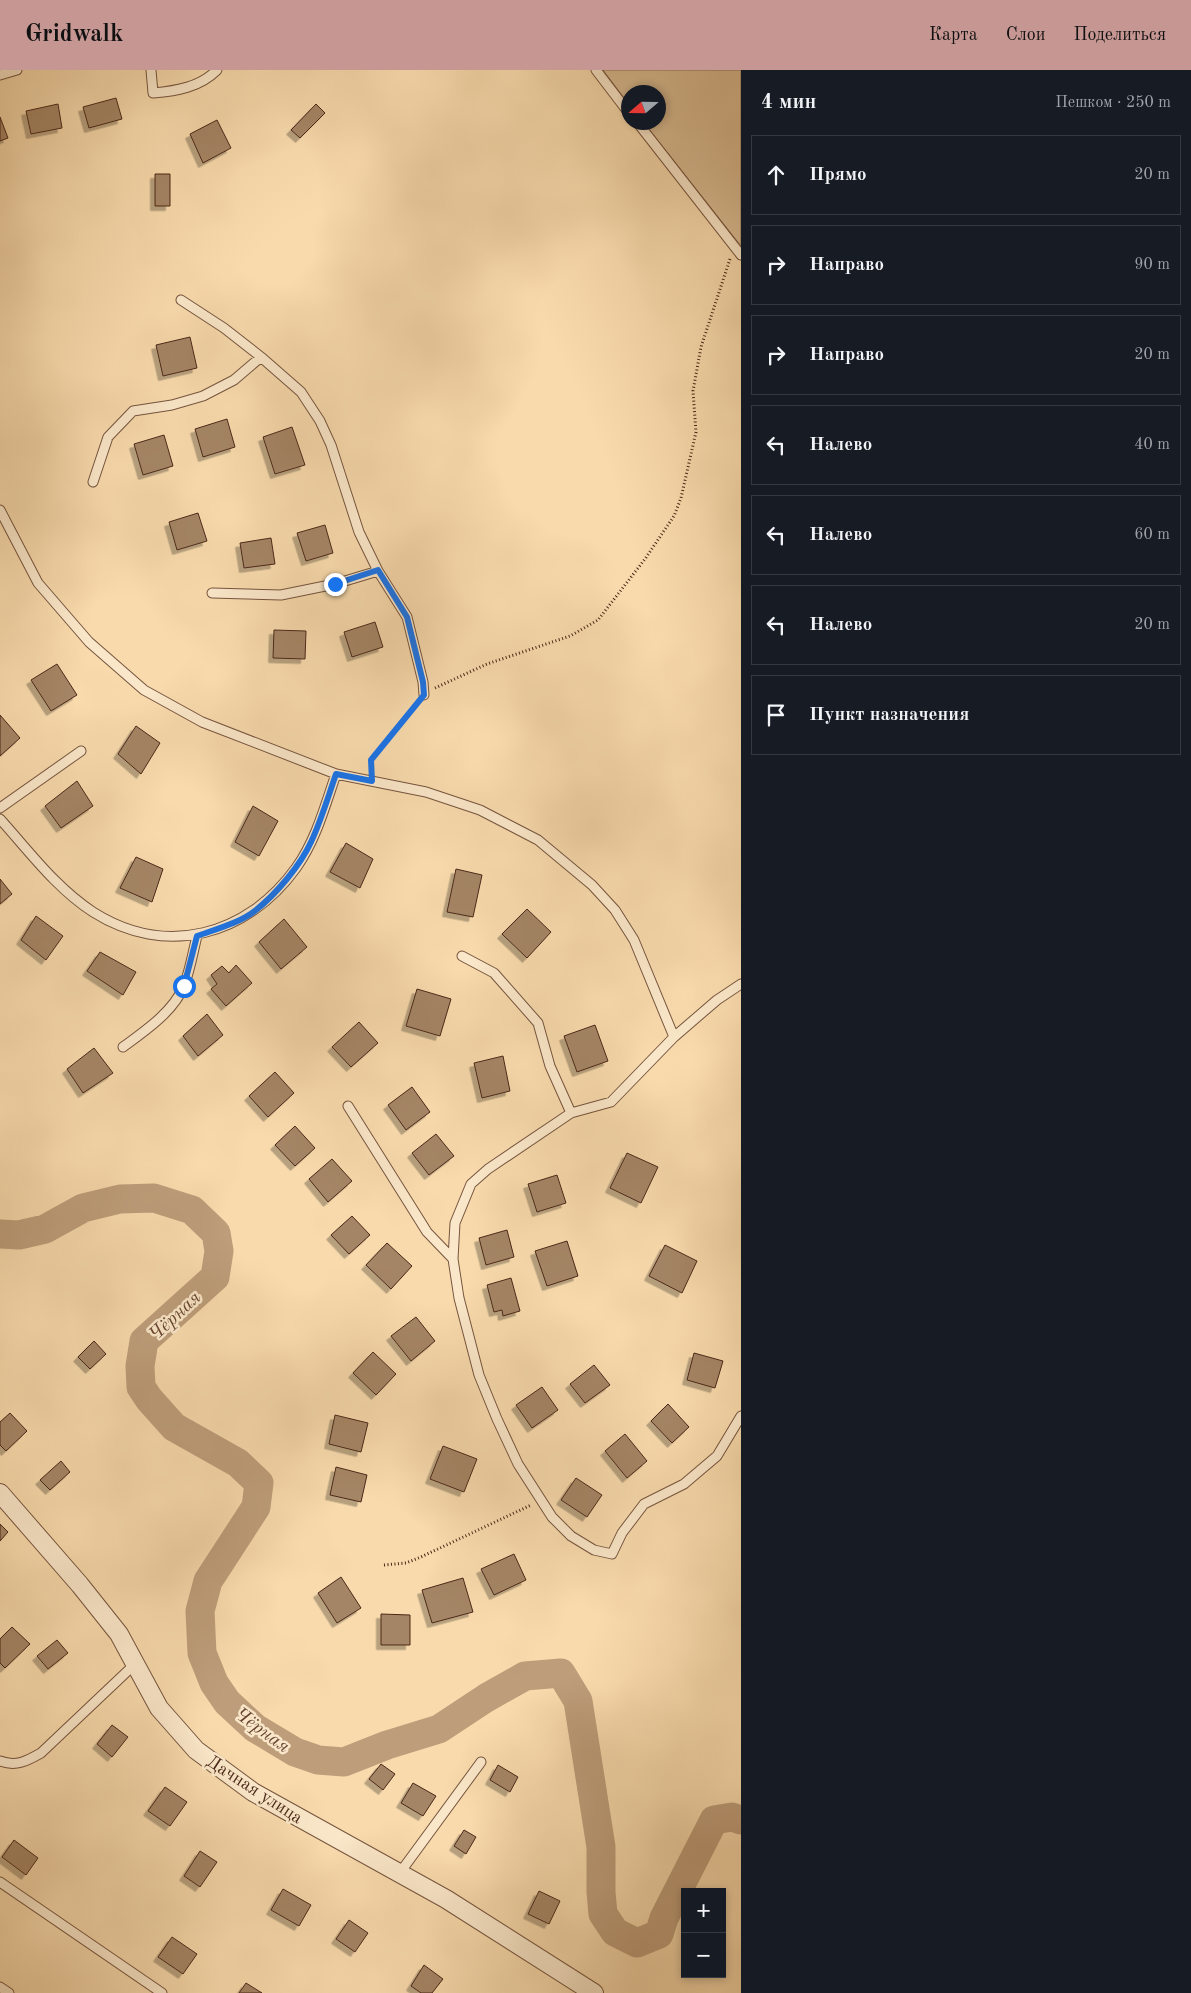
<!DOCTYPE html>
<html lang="ru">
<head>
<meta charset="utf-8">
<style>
  :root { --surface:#171b24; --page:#20242c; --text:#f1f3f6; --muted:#9ea1a6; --line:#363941; --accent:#c59692 }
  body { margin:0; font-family:"Old Standard TT",serif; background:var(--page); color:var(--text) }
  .controls { position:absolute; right:15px; bottom:15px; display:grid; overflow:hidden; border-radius:0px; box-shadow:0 2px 8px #0003 }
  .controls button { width:45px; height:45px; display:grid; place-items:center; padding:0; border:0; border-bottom:1px solid var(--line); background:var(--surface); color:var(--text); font:25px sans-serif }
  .compass { position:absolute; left:621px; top:15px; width:45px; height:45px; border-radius:50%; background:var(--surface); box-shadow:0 2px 8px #0003; rotate:250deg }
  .stop { position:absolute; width:15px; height:15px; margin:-11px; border:4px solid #1a73e8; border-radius:50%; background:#fff }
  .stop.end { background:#1a73e8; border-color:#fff; box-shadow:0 1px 5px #0008 }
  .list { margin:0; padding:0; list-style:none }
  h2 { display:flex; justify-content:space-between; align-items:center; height:65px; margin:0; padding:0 20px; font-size:21px }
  h2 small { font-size:16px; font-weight:400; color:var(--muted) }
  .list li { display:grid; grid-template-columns:32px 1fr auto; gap:15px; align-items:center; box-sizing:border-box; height:80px; margin:0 10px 10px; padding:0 10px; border:1px solid var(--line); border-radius:0px }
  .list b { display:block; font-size:19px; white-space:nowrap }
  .list em { font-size:16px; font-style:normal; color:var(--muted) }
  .icon { flex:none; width:28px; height:28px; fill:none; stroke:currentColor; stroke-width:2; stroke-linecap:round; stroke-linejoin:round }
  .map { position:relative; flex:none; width:741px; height:1923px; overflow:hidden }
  header { display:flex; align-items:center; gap:30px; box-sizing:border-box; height:70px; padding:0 25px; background:var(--accent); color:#111 }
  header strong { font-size:24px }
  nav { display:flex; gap:28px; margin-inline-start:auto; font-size:18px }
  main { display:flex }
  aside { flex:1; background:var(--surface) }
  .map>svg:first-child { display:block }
</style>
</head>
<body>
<header>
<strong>Gridwalk</strong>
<nav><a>Карта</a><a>Слои</a><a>Поделиться</a></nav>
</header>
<main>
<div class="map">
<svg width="741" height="1923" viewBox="0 0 741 1923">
  <defs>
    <filter id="shadow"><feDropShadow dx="-4.5" dy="4.5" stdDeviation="0" flood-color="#0004"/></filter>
  </defs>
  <rect width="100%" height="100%" fill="#f8daac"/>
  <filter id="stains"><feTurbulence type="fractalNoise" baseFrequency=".004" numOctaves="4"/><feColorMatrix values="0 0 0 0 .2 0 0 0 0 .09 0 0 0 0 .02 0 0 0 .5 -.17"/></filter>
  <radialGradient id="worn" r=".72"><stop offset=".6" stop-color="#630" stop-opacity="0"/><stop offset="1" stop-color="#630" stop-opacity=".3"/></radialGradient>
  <path fill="#dabc93" stroke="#927256" d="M603,0h138v176l-97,-123 14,-1v-30h-30v11z"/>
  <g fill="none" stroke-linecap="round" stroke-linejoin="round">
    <path stroke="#bd9d7a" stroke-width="29" d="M0,1164l19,1 26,-6 38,-21 37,-9 34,-1 38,12 24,23 3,18 -4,26 -71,64 -4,25 1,21 8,12 25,28 64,36 21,20 -3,24 -48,74 -8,30 2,42 12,30 13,19 28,26 40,24 23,8 26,2 43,-17 52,-16 47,-31 39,-22 36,-3 17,28 23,146v45l2,22 12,18 22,11 22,-9 5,-16 50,-98 18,-3 9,3"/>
  </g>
  <path fill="#a48565" stroke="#4a2819" filter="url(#shadow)" d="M116,28l6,21 -33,9 -6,-21z
    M58,34l4,24 -31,6 -5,-23z
    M316,34l9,9 -25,25 -9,-8z
    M0,47l8,21 -8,3z
    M217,50l14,28 -28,15 -13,-29z
    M155,104h15v32h-15z
    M190,267l7,31 -34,8 -7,-31z
    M227,349l8,28 -32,10 -8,-28z
    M292,357l13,38 -30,9 -12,-37z
    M164,365l9,31 -30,9 -9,-31z
    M198,443l9,28 -30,9 -8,-28z
    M325,455l8,28 -27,8 -9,-28z
    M271,468l4,26 -31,4 -4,-25z
    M375,552l8,25 -31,10 -8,-25z
    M274,560l32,1 -1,28 -32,-1z
    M57,594l20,31 -26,16 -20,-31z
    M0,645l20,23 -20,18z
    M136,656l24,17 -19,31 -23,-20z
    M77,711l16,25 -32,22 -16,-22z
    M253,736l25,15 -19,35 -24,-14z
    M346,773l27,16 -13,29 -30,-16z
    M136,787l27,12 -11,33 -32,-14z
    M456,799l26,6 -9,42 -26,-5z
    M0,809l12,15 -12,10z
    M527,839l24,23 -24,26 -25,-24z
    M36,846l27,20 -17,24 -25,-20z
    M284,849l23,28 -26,22 -22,-27z
    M100,882l36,20 -13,23 -36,-24z
    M236,895l16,18 -26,23 -15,-17 6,-5 -6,-9 11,-9 7,7z
    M417,919l34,10 -11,37 -34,-10z
    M207,944l16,21 -25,21 -15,-20z
    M359,952l19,21 -27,24 -19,-20z
    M595,955l13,36 -31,11 -13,-36z
    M94,978l19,25 -30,20 -16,-24z
    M503,986l7,35 -28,7 -8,-35z
    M275,1002l19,21 -26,24 -19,-21z
    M412,1017l18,25 -24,18 -18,-25z
    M295,1056l20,22 -20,18 -20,-21z
    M436,1064l18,22 -25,19 -17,-22z
    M627,1083l31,14 -17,36 -31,-15z
    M332,1089l20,22 -24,21 -19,-23z
    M557,1105l9,28 -29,9 -9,-28z
    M352,1146l18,19 -21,19 -18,-19z
    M507,1160l7,27 -28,8 -7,-27z
    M567,1171l11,35 -31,10 -12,-35z
    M387,1173l25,23 -21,23 -25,-24z
    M665,1175l32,16 -15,32 -33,-17z
    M511,1208l9,33 -17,5 -1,-6 -8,2 -7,-27z
    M416,1247l19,24 -24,20 -20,-25z
    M94,1271l12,13 -16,15 -12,-12z
    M373,1282l23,22 -20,21 -23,-22z
    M694,1283l29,8 -8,27 -28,-8z
    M594,1295l16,20 -25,18 -15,-19z
    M542,1317l16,23 -26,18 -16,-23z
    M668,1334l21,23 -17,16 -21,-22z
    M10,1343l17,18 -21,20 -6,-6v-23z
    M335,1345l33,8 -7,29 -32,-8z
    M625,1364l22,27 -20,17 -22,-27z
    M443,1376l34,13 -13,33 -34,-13z
    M61,1391l9,11 -20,18 -10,-10z
    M336,1397l31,8 -6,27 -31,-7z
    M576,1408l26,17 -15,22 -26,-17z
    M0,1454l8,8 -8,9z
    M514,1484l12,26 -32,15 -13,-26z
    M341,1507l20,31 -24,15 -19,-30z
    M463,1508l10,34 -41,11 -10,-33z
    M381,1544l29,1v30h-29z
    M12,1557l18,17 -25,24 -5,-5v-24z
    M57,1570l11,13 -20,16 -11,-13z
    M112,1655l16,12 -16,20 -15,-13z
    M381,1694l14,10 -12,16 -14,-11z
    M498,1695l20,12 -8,15 -20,-12z
    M413,1713l23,13 -13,20 -22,-13z
    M165,1717l22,15 -17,24 -22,-15z
    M464,1760l12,7 -10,17 -12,-8z
    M14,1770l24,18 -12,17 -24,-18z
    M200,1781l17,11 -17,25 -16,-11z
    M283,1819l28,16 -12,21 -28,-16z
    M539,1821l21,10 -11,23 -21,-10z
    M349,1850l19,13 -13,19 -19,-13z
    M172,1867l25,17 -14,20 -25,-17z
    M424,1895l19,14 -11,14h-11l-10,-7z
    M246,1913l16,10h-23z"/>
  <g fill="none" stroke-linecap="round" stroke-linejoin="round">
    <defs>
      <path id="service" d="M151,0l2,23c24,-2 47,-6 64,-23
        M596,0l32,42
        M0,5l17,-5
        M637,52l104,133
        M181,230l43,28 37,29 40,35 19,29 11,24 28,87 19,39 29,46 16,65 1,13
        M93,412l15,-45 25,-26 39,-6 31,-9 31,-16 27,-23
        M0,440l38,73 51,59 55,48 58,32 134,52 90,18 54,18 58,30 54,45 23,25 19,30 40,97
        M212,523l69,2 54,-11 43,-13
        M0,738l81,-57
        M0,749c29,32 56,69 93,93 73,46 154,24 203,-44 20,-28 29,-62 40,-94
        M462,886l32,17 44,50 12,43 21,47
        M741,914l-24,16 -43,37 -63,65 -40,11 -83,56 -17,15 -16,39 -2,36 6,39 20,77 18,44 21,45 34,53 19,19 23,14 18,4 10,-21 22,-29 40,-20 33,-28 24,-40
        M123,977c22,-16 50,-35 61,-61 6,-16 9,-34 13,-50
        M348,1036l79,126 26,27
        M0,1691c16,6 27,0 41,-8l94,-89
        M399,1804l82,-112
        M0,1812l162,111
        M0,1917l9,6"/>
      <path id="minor" d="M0,1423l80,92 39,49 40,74 37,42 57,42 193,107 148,94"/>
    </defs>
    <use href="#service" stroke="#76543e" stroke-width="11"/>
    <use href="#minor" stroke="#76543e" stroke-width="20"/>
    <path stroke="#4a2819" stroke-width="3" stroke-dasharray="1 2.5" stroke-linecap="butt" d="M435,618l52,-24 83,-28 28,-16 47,-61 29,-43 7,-18 15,-66 -3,-41 8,-44 29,-88
      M372,700l-1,-10 47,-57
      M384,1495l22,-2 15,-6 110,-52"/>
    <use href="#service" stroke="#fae7c9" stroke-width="9"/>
    <use href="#minor" stroke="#fae7c9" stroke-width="18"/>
  </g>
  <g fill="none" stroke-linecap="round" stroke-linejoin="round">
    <path stroke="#1a73e8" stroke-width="6" d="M184,916l13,-50c19,-7 43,-13 59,-26 20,-16 44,-44 55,-68 10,-21 17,-45 25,-68l36,7 -1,-21 53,-65 -1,-13 -16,-65 -29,-47 -43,14"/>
  </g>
  <g text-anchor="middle" stroke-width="5" stroke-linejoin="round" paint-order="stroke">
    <g font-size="18" fill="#4a2819" stroke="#fae7c9">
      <text transform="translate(255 1719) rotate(33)" y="6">Дачная улица</text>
    </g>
    <g font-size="19" font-style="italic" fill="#674531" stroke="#fae7c9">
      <text transform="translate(174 1245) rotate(-43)" y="7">Чёрная</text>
      <text transform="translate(263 1659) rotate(36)" y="7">Чёрная</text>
    </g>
  </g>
  <rect width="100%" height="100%" filter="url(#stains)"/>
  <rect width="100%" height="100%" fill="url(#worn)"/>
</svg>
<div class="controls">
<button>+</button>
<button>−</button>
</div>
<svg class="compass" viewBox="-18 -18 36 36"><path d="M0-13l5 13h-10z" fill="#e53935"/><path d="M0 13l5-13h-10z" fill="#9ea1a6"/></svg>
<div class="stop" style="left:184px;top:916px"></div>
<div class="stop end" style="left:335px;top:514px"></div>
</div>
<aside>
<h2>4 мин<small>Пешком · 250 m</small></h2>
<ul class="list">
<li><svg class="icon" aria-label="ahead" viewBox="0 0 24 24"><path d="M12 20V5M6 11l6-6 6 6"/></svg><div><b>Прямо</b></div><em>20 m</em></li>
<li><svg class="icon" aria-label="right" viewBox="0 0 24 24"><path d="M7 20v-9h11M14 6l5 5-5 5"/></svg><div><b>Направо</b></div><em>90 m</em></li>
<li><svg class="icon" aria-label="right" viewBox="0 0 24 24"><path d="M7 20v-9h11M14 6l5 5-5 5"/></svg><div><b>Направо</b></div><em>20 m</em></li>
<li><svg class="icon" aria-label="left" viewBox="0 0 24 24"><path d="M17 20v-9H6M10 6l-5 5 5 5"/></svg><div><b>Налево</b></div><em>40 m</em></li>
<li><svg class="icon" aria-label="left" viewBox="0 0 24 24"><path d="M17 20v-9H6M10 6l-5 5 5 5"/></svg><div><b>Налево</b></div><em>60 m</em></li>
<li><svg class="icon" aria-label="left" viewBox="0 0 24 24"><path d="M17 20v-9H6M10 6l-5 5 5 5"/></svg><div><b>Налево</b></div><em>20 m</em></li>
<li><svg class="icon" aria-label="arrive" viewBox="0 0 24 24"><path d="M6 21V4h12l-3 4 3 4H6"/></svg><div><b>Пункт назначения</b></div></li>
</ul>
</aside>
</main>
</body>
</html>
